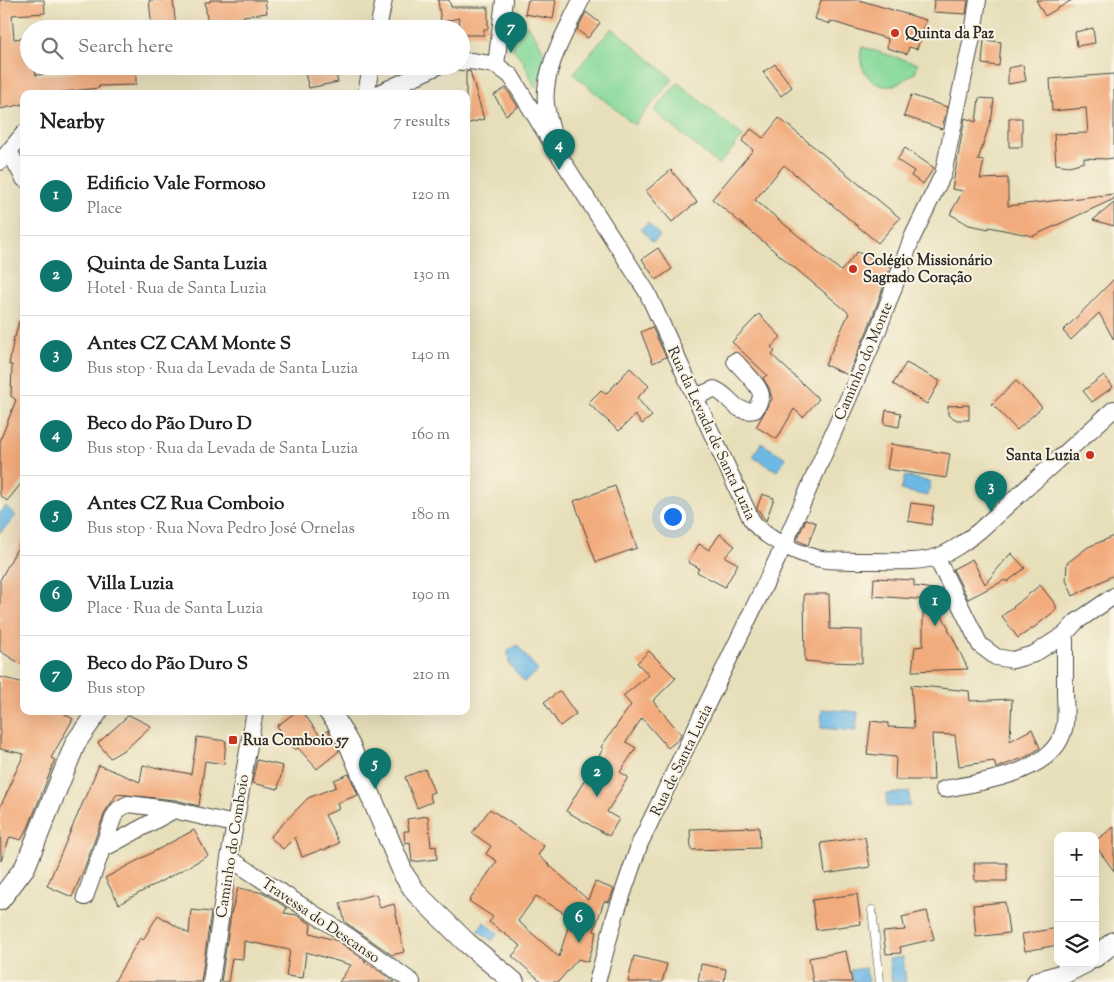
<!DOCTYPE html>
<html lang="en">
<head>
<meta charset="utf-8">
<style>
  :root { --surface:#fff; --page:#f6f6f6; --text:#202124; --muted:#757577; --line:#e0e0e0; --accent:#0f766e }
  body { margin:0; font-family:"Sorts Mill Goudy",serif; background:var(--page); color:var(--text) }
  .controls { position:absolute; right:15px; bottom:15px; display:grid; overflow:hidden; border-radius:10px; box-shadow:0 5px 20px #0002 }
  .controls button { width:45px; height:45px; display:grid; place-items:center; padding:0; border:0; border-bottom:1px solid var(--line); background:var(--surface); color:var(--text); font:25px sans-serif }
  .you { position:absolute; left:672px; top:516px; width:18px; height:18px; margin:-12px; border:4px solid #fff; border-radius:50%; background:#1a73e8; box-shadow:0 0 0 8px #1a73e833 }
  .badge { display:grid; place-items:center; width:32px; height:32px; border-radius:50%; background:var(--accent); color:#fff; font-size:16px; font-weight:700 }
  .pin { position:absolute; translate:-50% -41px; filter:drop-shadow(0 1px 2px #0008) }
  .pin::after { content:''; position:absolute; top:26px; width:18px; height:15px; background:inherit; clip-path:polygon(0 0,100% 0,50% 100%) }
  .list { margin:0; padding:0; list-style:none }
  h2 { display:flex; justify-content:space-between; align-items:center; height:65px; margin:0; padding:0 20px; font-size:21px }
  h2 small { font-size:16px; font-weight:400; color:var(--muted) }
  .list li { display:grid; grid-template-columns:32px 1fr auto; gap:15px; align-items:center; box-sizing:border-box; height:80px; padding:0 20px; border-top:1px solid var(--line) }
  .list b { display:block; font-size:19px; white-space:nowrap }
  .list p { margin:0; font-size:16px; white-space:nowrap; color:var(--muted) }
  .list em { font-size:16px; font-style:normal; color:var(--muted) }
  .icon { flex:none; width:28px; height:28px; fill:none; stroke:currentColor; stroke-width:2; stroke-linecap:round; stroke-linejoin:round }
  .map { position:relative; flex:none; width:1114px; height:982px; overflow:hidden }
  .search { position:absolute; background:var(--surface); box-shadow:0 5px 20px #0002; left:20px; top:20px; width:450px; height:55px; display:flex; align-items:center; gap:12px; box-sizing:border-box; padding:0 18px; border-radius:28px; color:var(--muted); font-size:19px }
  .panel { position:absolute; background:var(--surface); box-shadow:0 5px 20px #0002; left:20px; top:90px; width:450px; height:625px; border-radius:10px }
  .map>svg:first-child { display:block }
</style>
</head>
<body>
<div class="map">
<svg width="1114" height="982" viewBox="0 0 1114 982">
  <rect width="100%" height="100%" fill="#fcf5e5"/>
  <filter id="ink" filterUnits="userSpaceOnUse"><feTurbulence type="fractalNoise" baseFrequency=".02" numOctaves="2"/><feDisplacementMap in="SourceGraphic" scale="10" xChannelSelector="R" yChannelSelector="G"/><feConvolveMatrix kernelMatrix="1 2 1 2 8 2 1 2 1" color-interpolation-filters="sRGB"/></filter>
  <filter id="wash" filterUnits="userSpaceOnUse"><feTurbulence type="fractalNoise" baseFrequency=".0096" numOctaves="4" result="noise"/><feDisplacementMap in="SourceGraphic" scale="20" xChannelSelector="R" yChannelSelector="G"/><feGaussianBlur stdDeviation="1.12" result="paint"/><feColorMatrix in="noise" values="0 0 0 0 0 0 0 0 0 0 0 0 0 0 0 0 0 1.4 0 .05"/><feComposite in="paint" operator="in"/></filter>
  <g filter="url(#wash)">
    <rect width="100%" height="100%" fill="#e7dfba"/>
    <path fill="#ecd7ba" d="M24,505v160l-24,-11v-94z"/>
    <path fill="#84d89a" stroke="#588262" d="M517,24l11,2c19,27 21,31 8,61l-1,1 -12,-28 -10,-11z
      M612,28l61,51 -39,46 -61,-51z
      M862,47l56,17 -3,9c-9,5 -18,14 -29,13 -18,-1 -30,-23 -24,-39z
      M678,83l65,53 -24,29 -65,-54z"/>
    <path fill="#6db9e6" stroke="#4c7288" d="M648,223l12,13 -7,6 -12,-13z
      M761,443l25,15 -9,13 -24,-14z
      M905,476l26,6 -4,14 -26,-6z
      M6,506l10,10 -16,17v-20z
      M517,645l21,26 -14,11 -15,-18 -1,-13z
      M822,709l36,3 -2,19 -35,-3z
      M909,792l1,14 -23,1 -1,-13z
      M484,922l14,11 -6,8 -14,-11z
      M903,957l3,25h-14l-3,-23z
      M866,968l2,14h-15l-2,-12z"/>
    <g id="blocks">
      <path fill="#f2ab7c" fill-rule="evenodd" d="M0,0h44l1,13 -33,2 2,24 11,-1 2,16h2v12h6l1,9 38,-3v-2l29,-4h33v19l-37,1v2l-53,6h-22v10l-24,5z
        M149,0h24l3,29h-24z
        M210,0h55l2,13 -24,3 1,7 -36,4 -3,-25h5z
        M438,0h11l2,7h37v22h-4v6h-23l-2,-17 -18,4z
        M528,0h28l-3,19 -28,-5z
        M821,0h38l67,20 -9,29 -8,-2 -2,7 -20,-6 1,-9 -58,-18v3l-15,-5z
        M934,0h34l-2,14 -33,-2z
        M1036,0h36l-27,16z
        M586,12l14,11 -12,15 -11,-8z
        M1093,28l2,15 -18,3 -2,-14z
        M984,40l17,2 -2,24 -17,-2z
        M775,64l17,23 -11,9 -18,-24z
        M1023,65l3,16 -18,3v-16z
        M303,66h31l4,16 -29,6z
        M470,71l14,48 -18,5v-52z
        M1114,74v84l-8,1 -22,-1v4l-15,4 -13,-2 -2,-30 34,-1 -2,-25 -34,3 -2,-32z
        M506,88l12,19 -12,8 -12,-20z
        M911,95l36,12 -5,22 -38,-13z
        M979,98l15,1 -2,17 -14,44 6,1 -4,18 28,-1v28l106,-12v5l-81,37 -44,-9v2l-20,-4 -19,-11 13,-23 -11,-2 13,-71 11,4z
        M779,118l121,100 -22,25 -94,-78 -29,35 86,71 16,-19 34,14 -23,63 -20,46 -23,-10 24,-52 -137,-114 41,-49 -11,-9 9,-12 12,9z
        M1009,118h13v29h-13z
        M905,148l29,20 -11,16 -12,-8 3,-5 -17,-11z
        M671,170l26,32 -25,20 -26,-31z
        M1114,203v23l-21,-6z
        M658,248l14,21 -16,11 -14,-21z
        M1114,279v61l-15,-27 -28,27 -8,-9z
        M759,314l22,23 -10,10 4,4 -3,4 47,44 -16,18 -9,-8 -17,30 -21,-12 16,-28 -3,-11 -6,-10 4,-3 -35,-33z
        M19,321l5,1v158l-17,21 -7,-6v-54l16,-41 -5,-4 1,-31h-3l5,-28h1z
        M652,327l14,30 -13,6 -12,-31z
        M906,363l34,18 -13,23 -34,-20z
        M630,368l19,18 -12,12 15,18 -10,8 -7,-9 -16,16 -31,-28 13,-13 5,4z
        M1104,375l9,12 -21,15 -9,-11z
        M1016,381l26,26 -25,23 -25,-26z
        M969,405v15h-12l-9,-5v-9z
        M886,410l15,3 -2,14 -15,-3z
        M891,444l59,10 -4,24 -59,-9z
        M615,486l22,62 -41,14 -22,-61z
        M762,494l12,4 -8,23 -9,-13z
        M911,503l23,3 -3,19 -23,-4z
        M806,519l10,4 -8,22 -11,-5z
        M720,534l15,12 -10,11 13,7 -13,23 -28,-15 2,-4 -11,-6 11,-18 10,6z
        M24,536v130l-24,-15v-71z
        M1114,536v39l-41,21 -7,-16 1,-17 21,-16z
        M1011,553l14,15 -18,14 -2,-2 -37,19 -15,-30 19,-10 13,25z
        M874,578l40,2v6l18,3 -2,11 -57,-4z
        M1040,585l16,20v5l-20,16 -18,12 -16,-22z
        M804,594h25l1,35 32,1v33l-34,-1v1l-23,-2z
        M937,605l12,24 -1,1 4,6 16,33 -56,2 3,-24 8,-1v-39z
        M649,651l27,27 -23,23 28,33 -2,5 -11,9 -26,-30 -16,24 10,6 -16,24 8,5 -21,35 12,7 -10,17 -43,-25 37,-62 -2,-2 30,-42 -8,-9 26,-21 -12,-12z
        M0,677l24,6v28h36l13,8 -22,39 4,2 -27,68 -7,12 -11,-3 -9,24 -1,-54 12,-25h-1l13,-28 -24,-5z
        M911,685l58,6 1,10 42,-2 -2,42 22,-12 8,19 -14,9 -30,11 -2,-7 -35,5 -4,-31 -23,-1 2,46h-39l1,-23 -29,-3 4,-33 17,2v4l26,1z
        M560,691l16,23 -16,12 -16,-24z
        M297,711h5l18,25 8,-6 11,21 -22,18 -19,-21 -3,2 -18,-24z
        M129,715l22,11 -24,22 -17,10 -12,-15z
        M197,737l29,4 -2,23 -19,-3 -6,45 -24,-6 -58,-6 -12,18 -21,57 -12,28 -25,-11 52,-121 41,17 3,-17 48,9z
        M257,760l26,6 -5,23 -26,-6z
        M425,769l9,23 -5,2 3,8 -15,6 -12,-31z
        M349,774l9,21 -21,8 2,6 -14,6 14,28 -15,7 -1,-1 -21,8 -7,-20 -12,12 -13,-12 38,-39 28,-11 -2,-7z
        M490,809l54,37 -6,9 50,45 7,-18 19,7 -5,13 -5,-1 -10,30 3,1 -9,30 -10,-3 -20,23h-16l-30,-26 9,-10 -32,-24 4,-5 -24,-16 28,-40 -11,-7 5,-8 -19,-13zM536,896l35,21 -12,40 -41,-36z
        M428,816l3,31 5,-1 1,13 -25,3 -2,-20 -5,1 -1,-12h5l-2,-12z
        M759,827l1,21 -69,2 -1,-21z
        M1114,827v44l-19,-26v-4z
        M194,830l14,26 -89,48 -14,-26z
        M865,837l5,30 -45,7 -4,-31z
        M974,863h33v18h-32z
        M238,888l26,5 23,15 -3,5 13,2 14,9 -1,9 28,8 28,20 -2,1 8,4 23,16h-56l12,-17 -45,-13 -3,26 -17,-2 4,-26 -46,-9 -1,18 -11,-1 -4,24h-7l10,-68z
        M376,894l4,14 14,-4 10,48 -12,3 -47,-33 -5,-19z
        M857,894l4,30 -45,6 -4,-30z
        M1005,902l4,31 -33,4 -3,-32z
        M191,910l20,2 -10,70h-87l26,-44 3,2 15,-25 31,19z
        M927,911l7,28 -34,8 1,6 -15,1 -3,-22 22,-2 -3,-13z
        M1058,928v17l-33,6 -3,-17z
        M846,951l6,31h-39l-4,-24z
        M634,956l33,8 -5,18h-34z
        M701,964l25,5 -2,13h-26z"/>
    </g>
  </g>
  <g filter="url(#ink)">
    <use href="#blocks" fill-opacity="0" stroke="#474640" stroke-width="1"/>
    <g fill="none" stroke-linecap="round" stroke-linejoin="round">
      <defs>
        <path id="service" d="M872,910l8,72"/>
        <path id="minor" d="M378,29l6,-29
          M461,62l10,-1 25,4 15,11 48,79 88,137 104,227c13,20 52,38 76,41 15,1 30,1 46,1 21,0 44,2 64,-4 16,-6 29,-16 42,-26l135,-122
          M496,65l8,-65
          M366,94l5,-28
          M377,94l61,-28
          M554,138c-3,-11 -7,-23 -8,-34 -4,-34 21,-74 35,-104
          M9,151l15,28
          M0,162l24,-29
          M695,397l19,-8c17,6 20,26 41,21 3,-5 6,-10 6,-15 -1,-9 -20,-27 -26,-34
          M936,557l44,88 16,12 17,3 21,-6 31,-20 11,-12 38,-26
          M944,789c37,-7 109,-15 120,-60 3,-12 1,-25 1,-38 0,-19 0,-38 0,-57
          M103,849l71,-39
          M229,858l122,80 61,44
          M85,897l29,-81 5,-7 9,-5 9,1 37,5 60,14
          M211,982l18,-124 26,-147
          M597,982l18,-66 25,-73 144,-298 93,-212 35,-95 31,-64 30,-141 5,-33"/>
        <path id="tertiary" d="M328,711l7,8 15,27 54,129 13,19 50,49 47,39
          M0,900l25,-33 51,-125 22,-31
          M1095,957l19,-15
          M1037,982l26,-8 22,-11"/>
      </defs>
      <use href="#service" stroke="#474640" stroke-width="9"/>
      <use href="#minor" stroke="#474640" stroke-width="18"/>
      <use href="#tertiary" stroke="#474640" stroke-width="22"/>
      <use href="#service" stroke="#fff" stroke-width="8"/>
      <use href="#minor" stroke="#fff" stroke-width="16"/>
      <use href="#tertiary" stroke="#fff" stroke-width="20"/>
    </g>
  </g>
  <g fill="#c8321e" stroke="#fcf5e5" stroke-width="2">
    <circle cx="895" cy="33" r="5"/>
    <circle cx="853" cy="269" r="5"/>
    <circle cx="1090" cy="455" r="5"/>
    <rect x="228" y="735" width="10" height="10" rx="2.5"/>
  </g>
  <g text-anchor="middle" stroke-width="4" stroke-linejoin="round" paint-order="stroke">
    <g font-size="15" font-weight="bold" fill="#2b2b2b" stroke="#fcf5e5" text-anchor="start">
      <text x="905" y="38">Quinta da Paz</text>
      <text x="863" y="265">Colégio Missionário<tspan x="863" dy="17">Sagrado Coração</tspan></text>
      <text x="1080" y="460" text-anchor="end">Santa Luzia</text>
      <text x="243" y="745">Rua Comboio 57</text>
    </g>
    <g font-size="15" fill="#2b2b2b" stroke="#fcf5e5">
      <text transform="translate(863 361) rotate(-67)" y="5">Caminho do Monte</text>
      <text transform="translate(712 433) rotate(65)" y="5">Rua da Levada de Santa Luzia</text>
      <text transform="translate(681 760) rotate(-64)" y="5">Rua de Santa Luzia</text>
      <text transform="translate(232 846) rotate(-81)" y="5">Caminho do Comboio</text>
      <text transform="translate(321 920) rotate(34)" y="5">Travessa do Descanso</text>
    </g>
  </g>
</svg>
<div class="controls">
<button>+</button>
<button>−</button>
<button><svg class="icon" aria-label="layers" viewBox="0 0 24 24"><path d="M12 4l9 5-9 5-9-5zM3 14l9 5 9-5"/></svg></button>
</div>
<div class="you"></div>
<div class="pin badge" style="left:935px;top:626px">1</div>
<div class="pin badge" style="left:597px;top:797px">2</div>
<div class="pin badge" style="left:991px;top:512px">3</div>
<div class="pin badge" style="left:559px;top:170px">4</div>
<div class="pin badge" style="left:375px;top:789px">5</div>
<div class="pin badge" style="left:579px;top:943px">6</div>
<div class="pin badge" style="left:511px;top:53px">7</div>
<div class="search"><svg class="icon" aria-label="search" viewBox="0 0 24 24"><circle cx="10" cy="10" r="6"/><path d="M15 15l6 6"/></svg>Search here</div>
<section class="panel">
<h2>Nearby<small>7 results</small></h2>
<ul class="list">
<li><span class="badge">1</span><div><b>Edificio Vale Formoso</b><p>Place</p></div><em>120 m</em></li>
<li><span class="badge">2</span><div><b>Quinta de Santa Luzia</b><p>Hotel · Rua de Santa Luzia</p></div><em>130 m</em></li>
<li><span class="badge">3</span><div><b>Antes CZ CAM Monte S</b><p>Bus stop · Rua da Levada de Santa Luzia</p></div><em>140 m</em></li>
<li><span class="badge">4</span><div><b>Beco do Pão Duro D</b><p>Bus stop · Rua da Levada de Santa Luzia</p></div><em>160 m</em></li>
<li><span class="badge">5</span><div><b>Antes CZ Rua Comboio</b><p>Bus stop · Rua Nova Pedro José Ornelas</p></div><em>180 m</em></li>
<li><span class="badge">6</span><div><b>Villa Luzia</b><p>Place · Rua de Santa Luzia</p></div><em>190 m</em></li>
<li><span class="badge">7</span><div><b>Beco do Pão Duro S</b><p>Bus stop</p></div><em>210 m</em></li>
</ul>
</section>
</div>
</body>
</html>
